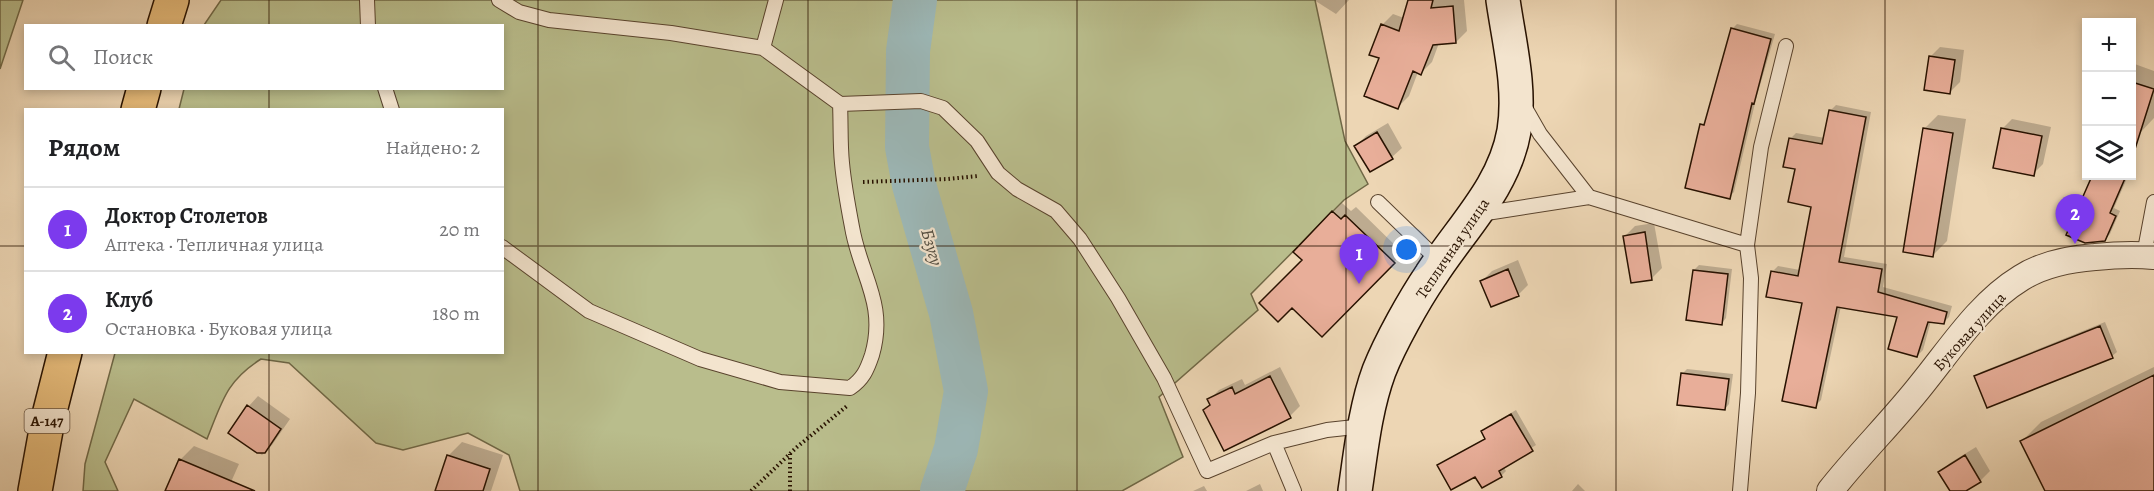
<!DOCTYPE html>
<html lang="ru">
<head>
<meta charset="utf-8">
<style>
  :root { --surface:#fff; --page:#f6f6f6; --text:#202124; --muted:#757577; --line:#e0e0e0; --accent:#7c3aed }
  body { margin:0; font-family:Alegreya,serif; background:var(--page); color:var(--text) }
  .controls { position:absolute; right:18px; top:18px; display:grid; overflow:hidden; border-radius:0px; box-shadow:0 3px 9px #0003 }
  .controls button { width:54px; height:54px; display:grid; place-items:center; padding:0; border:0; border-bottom:2px solid var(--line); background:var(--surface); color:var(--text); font:30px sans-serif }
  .you { position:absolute; left:1407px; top:250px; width:21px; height:21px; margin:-15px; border:4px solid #fff; border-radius:50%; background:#1a73e8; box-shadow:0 0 0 9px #1a73e833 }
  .badge { display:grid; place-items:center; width:39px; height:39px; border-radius:50%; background:var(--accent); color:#fff; font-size:20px; font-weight:700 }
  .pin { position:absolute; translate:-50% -50px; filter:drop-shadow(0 2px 3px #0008) }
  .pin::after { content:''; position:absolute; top:32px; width:21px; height:18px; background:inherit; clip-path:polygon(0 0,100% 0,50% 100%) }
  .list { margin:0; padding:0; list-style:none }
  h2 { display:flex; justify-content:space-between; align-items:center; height:78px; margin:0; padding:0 24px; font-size:26px }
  h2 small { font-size:20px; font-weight:400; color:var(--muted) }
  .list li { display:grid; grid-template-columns:39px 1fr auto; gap:18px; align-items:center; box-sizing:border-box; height:84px; padding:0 24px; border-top:2px solid var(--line) }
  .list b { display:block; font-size:22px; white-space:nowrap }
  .list p { margin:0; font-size:20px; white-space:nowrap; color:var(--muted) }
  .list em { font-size:20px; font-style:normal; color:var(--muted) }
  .icon { flex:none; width:33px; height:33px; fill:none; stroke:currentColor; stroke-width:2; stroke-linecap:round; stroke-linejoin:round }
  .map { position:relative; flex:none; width:2154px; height:491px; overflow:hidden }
  .search { position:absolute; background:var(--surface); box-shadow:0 3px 9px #0003; left:24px; top:24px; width:480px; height:66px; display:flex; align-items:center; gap:15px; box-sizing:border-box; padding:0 21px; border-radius:0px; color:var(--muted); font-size:22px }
  .panel { position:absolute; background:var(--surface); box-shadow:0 3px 9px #0003; left:24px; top:108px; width:480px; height:246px; border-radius:0px }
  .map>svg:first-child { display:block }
</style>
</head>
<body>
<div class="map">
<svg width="2154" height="491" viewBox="0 0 2154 491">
  <rect width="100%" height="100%" fill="#edd6b4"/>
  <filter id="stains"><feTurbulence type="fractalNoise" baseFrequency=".00333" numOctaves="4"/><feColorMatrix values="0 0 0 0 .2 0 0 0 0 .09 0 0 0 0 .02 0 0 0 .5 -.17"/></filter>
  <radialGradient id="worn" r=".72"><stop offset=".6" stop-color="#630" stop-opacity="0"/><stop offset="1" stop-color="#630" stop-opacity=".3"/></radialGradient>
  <path fill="#b9bd8c" stroke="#706846" stroke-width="1.5" d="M0,0h23l-23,69z
    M221,0h1094l30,141 23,43 -24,16 -93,94 7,16 -99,87 24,60 -61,34h-602l-11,-36 -41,-22 -65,17 -27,-7 -87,-80 -28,-4c-35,22 -39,43 -54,80l-73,-40 -29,63 13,29h-35l2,-27 30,-111 387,-1v-242l-323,-1 5,-20 318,-1v-62l-298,-1z"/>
  <path fill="#0003" d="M1314,0h35l-13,14z
    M1410,0h54l3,31 -11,11 -17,1 -7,19 -11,11 -3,-1 -9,24 -11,11 -17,-49 1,-33 11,-11 11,4z
    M1737,24l38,10 -19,65 -22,93 -5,5 -27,-72 5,-5 25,-91z
    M1940,47l24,3 -4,32 -10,10 -20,-35z
    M2132,63l22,8v47l-15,16 -7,-3z
    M1836,105l35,7 -27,145 43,7 -4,23 69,19 -3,11 -6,6 -12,-2 -8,29 -6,6 -18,-40 -58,-10 -20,94 -6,6 -11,-104 -32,-30 6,-6 22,4 13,-65 -17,-37 -6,-29 6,-6 29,5 5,-27z
    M1938,115l28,4 -19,122 -14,14 -9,-126z
    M2012,119l39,8 -8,37 -10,10 -31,-45z
    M1388,123l14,25 -10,9 -21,13 -15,-24 10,-10z
    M2094,176h34l-14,32 6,3 -10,23 -6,6 -36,-6z
    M1342,203l9,8 5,-4 47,46 -81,82 -18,-75 -9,-8z
    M1654,223l8,45 -10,10 -27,-42 10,-10z
    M1518,260l10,25 -10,10 -36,-14 10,-10z
    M1699,265l33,4 -6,49 -4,5 -28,-53z
    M2105,322l12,30 -5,4 -136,21 5,-5z
    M1280,367l20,39 -10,10 -86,-6 7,-7 -2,-3 10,-10 23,-11 3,6z
    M2154,367v124h-108l-24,-50 19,-19z
    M1687,369l46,5 -4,30 -4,5 -43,-35z
    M258,396l32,23 -18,26 -10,10 -32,-22 19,-27z
    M1516,410l20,35 -33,21 3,5 -5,5 -25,-1 -37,-9 5,-5 42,-23 -4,-7 5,-4z
    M462,442l41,13 -12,36h-54l11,-35z
    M194,446l45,18 -12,27h-59l12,-31z
    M1976,447l14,24 -10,10 -17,10h-12l-11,-19 10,-9z
    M1260,484l3,7h-17z
    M1578,484l7,7h-13z
    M1204,486l3,5h-14z"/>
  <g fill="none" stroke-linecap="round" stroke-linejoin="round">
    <path stroke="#9cb7b6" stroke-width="44" d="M915,0l-7,51 -1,96 7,38 37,128 15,78 -10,58 -14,42"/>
  </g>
  <path fill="#e8ae99" stroke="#281200" stroke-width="1.5" d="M1408,0h25l-2,8 22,-2 3,37 -23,2 -12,30 -8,-4 -15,38 -34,-13 15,-38 -10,-3 12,-31 18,7z
    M1731,28l40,11 -17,65 -2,-1 -22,96 -45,-11 15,-64 4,1z
    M1929,56l26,4 -5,34 -26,-4z
    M2132,82l22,7 -19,60 -3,-1z
    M1829,110l37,7 -27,145 43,7 -4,23 69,20 -3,12 -16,-2 -11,35 -29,-8 9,-32 -60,-10 -21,101 -34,-7 20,-98 -36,-6 5,-26 27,5 13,-69 -23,-5 7,-33 -12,-2 6,-29 33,6z
    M1923,128l30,5 -20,124 -30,-5z
    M2001,128l41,8 -8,40 -41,-8z
    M1377,132l16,27 -23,13 -16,-26z
    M2092,176h34l-16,37 6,3 -11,25 -20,2 -19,-8z
    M1332,211l9,8 4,-4 50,48 -73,74 -30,-29 -14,14 -19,-19 43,-43 -9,-8z
    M1645,232l7,48 -21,3 -8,-47z
    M1508,269l11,27 -28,11 -11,-26z
    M1693,270l35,4 -6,51 -36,-5z
    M2100,326l13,32 -126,50 -13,-32z
    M1681,373l48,6 -4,31 -48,-5z
    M2154,375v116h-109l-25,-50z
    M1270,376l21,42 -67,33 -21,-41 7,-5 -3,-6 25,-12 3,7z
    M247,405l34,24 -16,24h-8l-29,-20z
    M1511,414l22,37 -34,20 3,6 -20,11 -7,-11 -24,13 -14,-25 48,-26 -4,-8z
    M447,455l43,14 -7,22h-48z
    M1965,455l16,27 -15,9h-16l-12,-19z
    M179,459l76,32h-90z"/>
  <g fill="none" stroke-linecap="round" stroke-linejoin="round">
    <defs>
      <path id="lane" d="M367,0l1,26
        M499,0l20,12 30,8 122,13 92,15 77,56 81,-3 22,7 34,33 21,32 19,16 39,22 24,28 38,59 46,80 43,93 67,-28 20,48
        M763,48l13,-48
        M385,88l7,22
        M1524,106l16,28 49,63
        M1378,202l61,59
        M1480,214l109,-17 158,48
        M502,247l87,64 111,48 80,23 70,6c13,-9 17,-18 22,-33 15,-52 -12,-80 -20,-128 -4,-21 -8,-42 -10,-64 -2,-19 -1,-39 -2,-59
        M2144,255l10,-53
        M1274,443l53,-13 37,-4
        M1740,491l8,-98 3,-115 -4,-33 14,-98 25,-101"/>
      <path id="street" d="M1830,491c29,-37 63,-70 92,-107 30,-37 58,-81 99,-106 22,-14 49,-19 74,-21 19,-2 40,-3 59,-1"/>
      <path id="secondary" d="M1355,491c6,-40 10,-82 24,-120 11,-28 35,-71 52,-96 30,-47 73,-87 83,-144 7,-43 -5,-89 -11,-131"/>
      <path id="highway" d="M164,26l8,-26
        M138,110l6,-22
        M35,491l13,-72 17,-67"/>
    </defs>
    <use href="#lane" stroke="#59432d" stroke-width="16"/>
    <use href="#street" stroke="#59432d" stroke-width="28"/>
    <use href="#secondary" stroke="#281200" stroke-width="36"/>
    <use href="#highway" stroke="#281200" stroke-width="36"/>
    <path stroke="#281200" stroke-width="4" stroke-dasharray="1.5 3" stroke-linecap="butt" d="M863,182l85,-3 30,-3
      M751,491l46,-44 50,-41
      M790,491v-37"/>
    <use href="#lane" stroke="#f3e4ce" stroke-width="14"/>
    <use href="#street" stroke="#f3e4ce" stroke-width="26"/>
    <use href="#secondary" stroke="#f3e4ce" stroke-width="33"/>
    <use href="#highway" stroke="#e6bb7a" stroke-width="33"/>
  </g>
  <path fill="none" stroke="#281200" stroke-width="1.5" stroke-opacity="0.55" d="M269,0v26M538,0v491M808,0v491M1077,0v491M1346,0v491M1616,0v491M1885,0v491M269,88v22M0,246h26M502,246h1652M269,352v139"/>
  <g text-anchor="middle" stroke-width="4.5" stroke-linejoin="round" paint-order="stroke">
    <rect fill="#f3e4ce" stroke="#65513e" stroke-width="1.5" x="24.5" y="409" width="45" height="24" rx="4.5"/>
    <g font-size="15" font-weight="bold" fill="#281200">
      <text x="47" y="426">А-147</text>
    </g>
    <g font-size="16" fill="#281200" stroke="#f3e4ce">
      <text transform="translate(1452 248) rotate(-56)" y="6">Тепличная улица</text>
      <text transform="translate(1969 331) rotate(-48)" y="6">Буковая улица</text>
    </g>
    <g font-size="18" font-style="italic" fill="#514c40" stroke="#f3e4ce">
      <text transform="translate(932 247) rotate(74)" y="6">Бзугу</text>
    </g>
  </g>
  <rect width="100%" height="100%" filter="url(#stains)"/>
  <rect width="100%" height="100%" fill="url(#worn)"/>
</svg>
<div class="controls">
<button>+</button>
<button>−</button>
<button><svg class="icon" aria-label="layers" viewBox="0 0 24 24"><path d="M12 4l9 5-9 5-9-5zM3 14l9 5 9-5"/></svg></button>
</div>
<div class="you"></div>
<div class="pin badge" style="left:1359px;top:284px">1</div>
<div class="pin badge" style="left:2075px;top:244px">2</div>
<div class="search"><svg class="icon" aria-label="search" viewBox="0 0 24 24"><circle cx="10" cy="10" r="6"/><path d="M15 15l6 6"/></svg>Поиск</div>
<section class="panel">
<h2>Рядом<small>Найдено: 2</small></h2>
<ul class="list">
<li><span class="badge">1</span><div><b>Доктор Столетов</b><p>Аптека · Тепличная улица</p></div><em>20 m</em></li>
<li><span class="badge">2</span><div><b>Клуб</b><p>Остановка · Буковая улица</p></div><em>180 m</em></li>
</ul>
</section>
</div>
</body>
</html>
